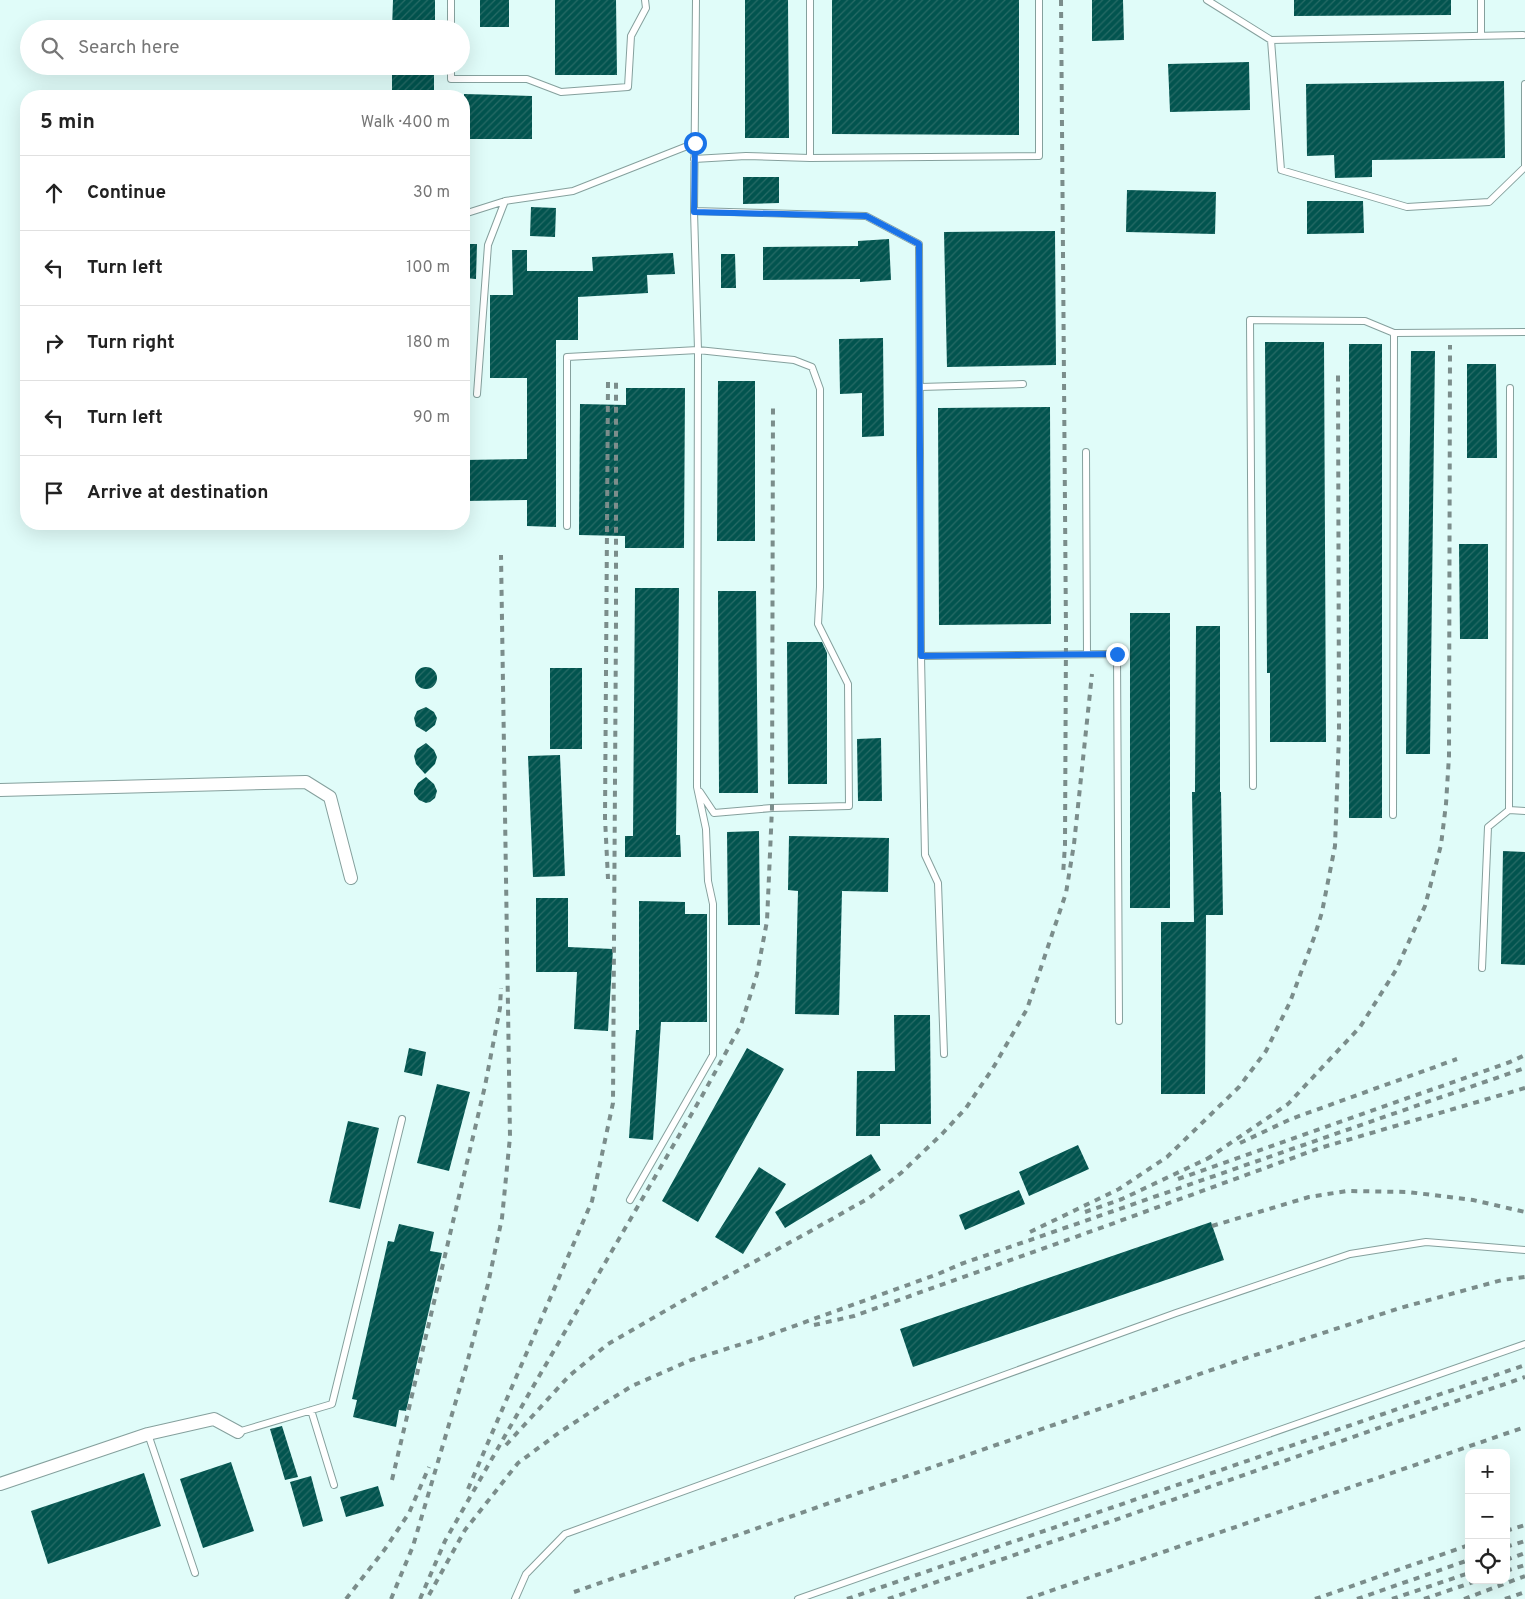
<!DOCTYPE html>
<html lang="en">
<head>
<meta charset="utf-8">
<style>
  :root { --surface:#fff; --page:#f2f2f2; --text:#222; --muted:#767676; --line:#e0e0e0 }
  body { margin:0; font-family:Overpass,sans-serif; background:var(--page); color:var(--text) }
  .controls { position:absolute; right:15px; bottom:15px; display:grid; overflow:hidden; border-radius:10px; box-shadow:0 5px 20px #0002 }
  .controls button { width:45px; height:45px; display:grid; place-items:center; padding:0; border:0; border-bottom:1px solid var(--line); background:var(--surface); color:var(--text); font:25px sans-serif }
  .stop { position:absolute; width:15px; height:15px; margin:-11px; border:4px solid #1a73e8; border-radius:50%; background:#fff }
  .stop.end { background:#1a73e8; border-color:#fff; box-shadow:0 1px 5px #0008 }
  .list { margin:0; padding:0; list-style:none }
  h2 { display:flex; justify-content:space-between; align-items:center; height:65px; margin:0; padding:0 20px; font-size:21px }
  h2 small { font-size:16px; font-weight:400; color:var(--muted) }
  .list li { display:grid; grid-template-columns:32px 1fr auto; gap:15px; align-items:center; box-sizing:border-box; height:75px; padding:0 20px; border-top:1px solid var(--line) }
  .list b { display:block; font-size:19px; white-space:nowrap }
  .list em { font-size:16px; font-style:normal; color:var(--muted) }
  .icon { flex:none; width:28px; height:28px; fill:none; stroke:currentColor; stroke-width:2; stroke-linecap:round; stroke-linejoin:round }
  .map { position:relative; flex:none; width:1525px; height:1599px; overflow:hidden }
  .search { position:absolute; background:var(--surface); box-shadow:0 5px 20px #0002; left:20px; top:20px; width:450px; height:55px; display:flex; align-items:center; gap:12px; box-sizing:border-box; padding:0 18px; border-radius:28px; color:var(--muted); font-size:19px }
  .panel { position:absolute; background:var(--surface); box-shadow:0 5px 20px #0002; left:20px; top:90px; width:450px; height:440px; border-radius:20px }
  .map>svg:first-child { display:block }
</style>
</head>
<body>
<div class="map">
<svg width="1525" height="1599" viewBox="0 0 1525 1599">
  <defs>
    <pattern id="building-hatch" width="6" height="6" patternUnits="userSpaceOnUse" patternTransform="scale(1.25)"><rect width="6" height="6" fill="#02544f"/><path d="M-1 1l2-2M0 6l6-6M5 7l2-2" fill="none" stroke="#286b66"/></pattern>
  </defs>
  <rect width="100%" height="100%" fill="#e0fcf9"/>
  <path fill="url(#building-hatch)" d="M393,0h42v29h-43z
    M480,0h29v27h-29z
    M555,0h61l1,75h-62z
    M745,0h43l1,138h-44z
    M832,0h187v135l-187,-1z
    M1092,0h31l1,40 -32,1z
    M1294,0h157v15l-157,1z
    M1249,62l1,48 -80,2 -2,-48z
    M392,66h42v30h-38v-3h-4z
    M1504,81l1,77 -133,2v17l-37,1 -1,-23 -27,1 -1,-72z
    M464,94l68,2v43h-68z
    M743,177h36v26l-36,1z
    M1127,190l89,2 -1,42 -89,-2z
    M1307,201h56l1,32 -57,1z
    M531,207l25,1 -1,29 -25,-1z
    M1055,231l1,134 -109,2 -3,-135z
    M889,239l2,41 -31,2v-3l-97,1v-33l95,-1v-5z
    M464,244h13l-1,35 -12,-1z
    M512,250h15v21h66l-1,-14 81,-4 2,21 -28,1 1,18 -70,4v43h-22v187l-29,-1v-26l-63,1v-41l63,-1v-81h-37v-83h23z
    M721,254h14l1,34h-15z
    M883,338l1,98 -22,1v-44l-22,1 -1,-55z
    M1265,342h59l2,400h-56v-69h-3z
    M1349,344h33v474h-33z
    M1411,351h24l-5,403h-24z
    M1467,364h29l1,94h-30z
    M718,381h37v160h-38z
    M626,388h59l-1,160h-59v-12l-46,-1 1,-131 46,1z
    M1050,407l1,217 -112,1 -1,-217z
    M1459,544h29v95h-28z
    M635,588h44l-3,247h4l1,22h-56v-21h8z
    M718,591h38l2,202h-39z
    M1130,613h40v295h-40z
    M1196,626h24v166h1l2,123h-17l-1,179h-44v-172h33l-2,-130h3z
    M787,642h35l5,11v131h-39z
    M415 678a11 11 0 1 1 22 0a11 11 0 1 1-22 0Z
    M550,668h32v81h-32z
    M426,707l8,5 3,6 -2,7 -9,7 -10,-6 -2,-8 3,-7z
    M881,738l1,63h-24l-1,-62z
    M426,743l8,7 3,7 -2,7 -10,10 -9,-10 -2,-8 3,-7z
    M560,755l5,121 -32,1 -5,-121z
    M426,777l8,7 3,7 -2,7 -5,4 -4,1 -7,-3 -5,-6v-4l4,-7z
    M759,831l1,94h-32l-1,-93z
    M789,836l100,2 -1,54 -46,-1 -3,124 -44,-1 3,-123 -10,-1z
    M1503,851l22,1v113l-24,-1z
    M536,898h32v49l45,2 -5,82 -34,-2 3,-57h-41z
    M639,901l46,1v12h22v108h-46l-8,118 -24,-2 7,-108h3z
    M894,1015h36l1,109h-51v12h-24l1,-65h38z
    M409,1048l17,4 -4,24 -18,-4z
    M747,1048l37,21 -86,153 -36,-21z
    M437,1084l33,8 -21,79 -32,-8z
    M348,1121l31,7 -19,81 -31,-7z
    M1078,1145l11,24 -60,27 -10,-24z
    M871,1154l10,16 -96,58 -10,-16z
    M759,1167l27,17 -43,70 -28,-17z
    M1019,1190l6,14 -60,26 -6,-15z
    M1211,1222l13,38 -311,107 -13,-38z
    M399,1224l35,8 -4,19 12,2 -36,158 -7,-1 -3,17 -43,-10 4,-17 -5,-1 36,-158 6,1z
    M282,1426l16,51 -13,3 -15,-51z
    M231,1462l23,69 -51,17 -23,-69z
    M144,1473l17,53 -113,38 -17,-53z
    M311,1476l12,45 -20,6 -13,-45z
    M378,1486l6,20 -38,11 -6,-20z"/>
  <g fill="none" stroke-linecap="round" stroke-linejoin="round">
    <defs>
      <path id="lane" d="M451,0v29
        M696,0l-2,211 172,5 53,28 2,412 4,199 13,28 6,171
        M810,0v158l229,-2v-156
        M1207,0l64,40 252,-5
        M1481,0v36
        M1271,40l10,130 126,37 82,-5 36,-35v-83
        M451,66v13h76l34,13 67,-5 3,-51 15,-28 -1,-8
        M694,159l52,-3 64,2
        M694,211l4,139 96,10 18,7 8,22v198l-2,37 30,60 1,122 -77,2 -58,5 -14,-21
        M464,214l41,-13
        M920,387l103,-3
        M1510,388l-1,422 16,1
        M477,394l11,-149 17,-44 68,-10 122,-48
        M1086,452l1,202
        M567,526v-169l131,-7 -1,437 9,42 2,52 5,23v151l-83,145
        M921,656l196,-2 2,367
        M1253,786l-3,-466 115,1 29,12
        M1393,815l1,-482 131,-1
        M1482,968l6,-141 21,-17
        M311,1410l23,75
        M238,1432l94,-28 70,-285
        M148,1434l47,139
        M515,1599l11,-25 39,-40 611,-221 174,-59 76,-12 99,8
        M798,1599l727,-255"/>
      <path id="street" d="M0,790l306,-8 24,15 21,81
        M0,1484l148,-50 66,-15 24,13"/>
    </defs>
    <use href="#lane" stroke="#85a09d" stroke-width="8"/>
    <use href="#street" stroke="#85a09d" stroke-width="14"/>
    <use href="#lane" stroke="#fff" stroke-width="6"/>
    <use href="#street" stroke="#fff" stroke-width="12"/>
    <path stroke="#7b8d8b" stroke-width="4" stroke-dasharray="6 6" stroke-linecap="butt" d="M1061,0l5,634 -1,211 -2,30
      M608,382l-3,436 3,61
      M1240,1143l51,-24 166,-60
      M1207,1159l81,-55 72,-77 36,-57 29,-64 16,-61 5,-41 3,-48 1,-411
      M1178,1179l332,-117 15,-7
      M1085,1212l37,-13 91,-43
      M1212,1226l97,-29 38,-6 61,1 65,8 52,12
      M1030,1232l89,-43 48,-32 72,-70 27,-36 24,-49 25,-67 7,-23 13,-66 4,-112 -1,-361
      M814,1325l40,-9 241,-86 225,-82 205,-60
      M506,1445l63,-69 39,-32 76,-44 125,-68 60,-34 32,-25 41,-39 24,-26 27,-40 34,-59 39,-116 8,-49 18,-170
      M392,1480l93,-394 15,-78 1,-20
      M468,1489l124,-288 21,-98 3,-481v-240
      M1506,1531l19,-6
      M1506,1547l19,-6
      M1506,1560l19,-7
      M1506,1571l19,-6
      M574,1592l669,-233 157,-51 102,-28 23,-3
      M429,1595l36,-65 53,-67 42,-31 43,-28 29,-18 59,-26 70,-22 177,-64 23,-10 564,-196
      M346,1599l39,-50 24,-36 20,-46
      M391,1599l22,-53 53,-179 22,-83 14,-66 8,-81 -9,-582
      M420,1599l25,-58 89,-156 168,-289 39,-71 16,-51 10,-53 5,-113 1,-404
      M847,1599l678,-234
      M888,1599l637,-222
      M1027,1599l498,-172
      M1315,1599l154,-54
      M1357,1599l112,-39
      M1392,1599l77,-26
      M1424,1599l55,-19
      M1464,1599l61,-23
      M1505,1599l20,-7"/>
  </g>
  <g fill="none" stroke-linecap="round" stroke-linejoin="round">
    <path stroke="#1a73e8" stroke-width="6" d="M695,143l-1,69 172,4 53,28 2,412 196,-2"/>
  </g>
</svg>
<div class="controls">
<button>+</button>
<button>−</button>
<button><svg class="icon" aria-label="locate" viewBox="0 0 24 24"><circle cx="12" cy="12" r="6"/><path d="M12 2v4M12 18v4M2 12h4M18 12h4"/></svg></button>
</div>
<div class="stop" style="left:695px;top:143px"></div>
<div class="stop end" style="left:1117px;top:654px"></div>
<div class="search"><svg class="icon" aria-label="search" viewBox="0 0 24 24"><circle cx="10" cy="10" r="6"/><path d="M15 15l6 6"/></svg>Search here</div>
<section class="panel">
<h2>5 min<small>Walk · 400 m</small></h2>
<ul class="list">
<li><svg class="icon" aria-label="ahead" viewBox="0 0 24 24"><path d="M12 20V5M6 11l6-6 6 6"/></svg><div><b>Continue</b></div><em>30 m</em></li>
<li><svg class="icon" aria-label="left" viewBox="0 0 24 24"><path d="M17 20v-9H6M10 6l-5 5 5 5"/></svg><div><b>Turn left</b></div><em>100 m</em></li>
<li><svg class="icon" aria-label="right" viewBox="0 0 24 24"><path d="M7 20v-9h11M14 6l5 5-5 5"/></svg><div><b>Turn right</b></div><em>180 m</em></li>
<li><svg class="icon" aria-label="left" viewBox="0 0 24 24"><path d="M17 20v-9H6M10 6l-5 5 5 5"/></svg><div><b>Turn left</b></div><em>90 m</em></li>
<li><svg class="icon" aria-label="arrive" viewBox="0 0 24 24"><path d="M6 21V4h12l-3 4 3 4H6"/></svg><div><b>Arrive at destination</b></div></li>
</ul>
</section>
</div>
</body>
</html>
